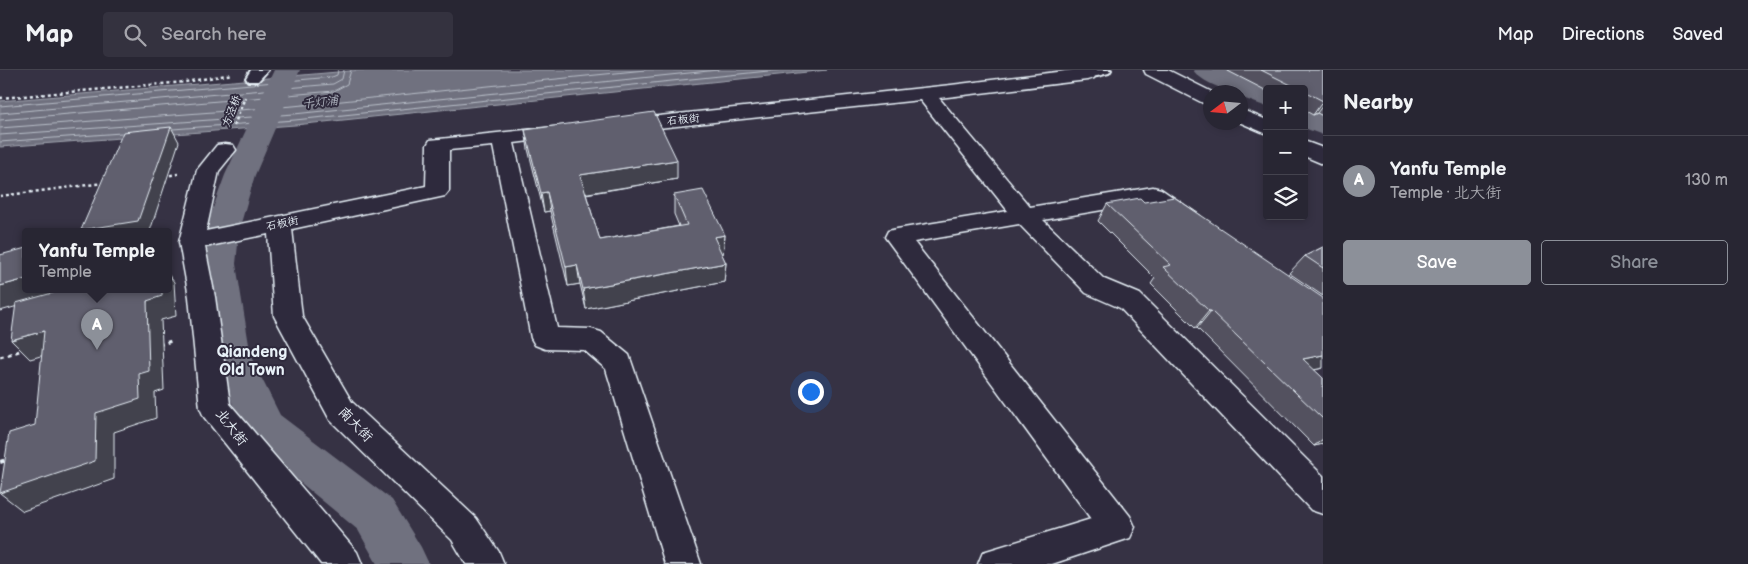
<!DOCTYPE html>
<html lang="en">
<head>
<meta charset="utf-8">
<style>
  :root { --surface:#282633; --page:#34323f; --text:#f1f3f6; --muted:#a5a5ac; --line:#44434e; --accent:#8c9099 }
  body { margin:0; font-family:"Balsamiq Sans","LXGW WenKai TC",sans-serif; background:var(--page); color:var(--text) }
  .controls { position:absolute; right:15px; top:15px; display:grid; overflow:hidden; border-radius:5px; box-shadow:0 2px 8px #0003 }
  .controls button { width:45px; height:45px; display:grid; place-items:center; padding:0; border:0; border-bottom:1px solid var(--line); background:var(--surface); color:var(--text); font:25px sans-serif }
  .compass { position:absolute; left:1203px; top:15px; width:45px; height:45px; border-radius:50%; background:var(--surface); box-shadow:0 2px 8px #0003; rotate:254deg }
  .you { position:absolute; left:810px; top:321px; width:18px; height:18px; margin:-12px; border:4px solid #fff; border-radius:50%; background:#1a73e8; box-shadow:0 0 0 8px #1a73e833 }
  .badge { display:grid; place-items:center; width:32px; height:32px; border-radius:50%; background:var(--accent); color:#fff; font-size:16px; font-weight:700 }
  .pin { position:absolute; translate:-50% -41px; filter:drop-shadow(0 1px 2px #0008) }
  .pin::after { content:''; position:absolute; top:26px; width:18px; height:15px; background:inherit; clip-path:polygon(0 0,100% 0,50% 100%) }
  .popup { position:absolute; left:22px; top:158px; width:150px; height:65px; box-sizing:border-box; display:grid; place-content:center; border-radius:5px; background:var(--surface); filter:drop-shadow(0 1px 4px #0005); font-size:16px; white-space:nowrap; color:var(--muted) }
  .popup b { font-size:19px; color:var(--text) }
  .popup::after { content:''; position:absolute; left:50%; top:100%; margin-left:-10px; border:10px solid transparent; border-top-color:var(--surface) }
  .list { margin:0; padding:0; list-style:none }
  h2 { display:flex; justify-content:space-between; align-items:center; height:65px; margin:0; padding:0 20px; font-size:21px }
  h2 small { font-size:16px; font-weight:400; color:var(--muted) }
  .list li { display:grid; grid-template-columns:32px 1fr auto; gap:15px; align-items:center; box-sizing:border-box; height:90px; padding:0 20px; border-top:1px solid var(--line) }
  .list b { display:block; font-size:19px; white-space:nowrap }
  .list p { margin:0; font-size:16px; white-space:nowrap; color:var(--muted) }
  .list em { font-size:16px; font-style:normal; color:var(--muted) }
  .actions { display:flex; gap:10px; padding:15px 20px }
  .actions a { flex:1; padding:11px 0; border:1px solid var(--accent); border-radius:5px; text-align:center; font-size:18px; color:var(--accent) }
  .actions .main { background:var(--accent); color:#fff }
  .icon { flex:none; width:28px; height:28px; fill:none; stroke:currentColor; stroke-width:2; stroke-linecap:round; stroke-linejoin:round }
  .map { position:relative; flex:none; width:1323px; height:494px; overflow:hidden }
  header { display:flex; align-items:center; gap:30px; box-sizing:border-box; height:70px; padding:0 25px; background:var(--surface); border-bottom:1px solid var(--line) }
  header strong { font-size:24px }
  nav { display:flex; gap:28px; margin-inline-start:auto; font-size:18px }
  .search { width:350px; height:45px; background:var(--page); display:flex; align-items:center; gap:12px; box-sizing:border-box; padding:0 18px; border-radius:5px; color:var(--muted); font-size:19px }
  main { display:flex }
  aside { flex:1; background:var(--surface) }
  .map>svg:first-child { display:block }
</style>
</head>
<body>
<header>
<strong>Map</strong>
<div class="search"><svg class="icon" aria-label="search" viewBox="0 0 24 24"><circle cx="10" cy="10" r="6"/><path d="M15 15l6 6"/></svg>Search here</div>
<nav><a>Map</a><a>Directions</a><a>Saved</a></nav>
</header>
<main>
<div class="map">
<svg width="1323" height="494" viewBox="0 0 1323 494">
  <rect width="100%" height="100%" fill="#363244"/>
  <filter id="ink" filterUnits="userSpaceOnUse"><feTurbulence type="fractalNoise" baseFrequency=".02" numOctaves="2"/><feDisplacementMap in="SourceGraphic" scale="10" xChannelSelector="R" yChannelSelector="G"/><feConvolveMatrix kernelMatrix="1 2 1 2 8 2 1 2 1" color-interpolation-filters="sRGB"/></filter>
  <g filter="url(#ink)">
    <path fill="#70717f" stroke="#a0a4af" d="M361,0h466l-532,55 -295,22v-46z"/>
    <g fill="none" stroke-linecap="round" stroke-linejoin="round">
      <path stroke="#b8bec8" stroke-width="1" d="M0,36l332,-29 5,-2 1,-5
        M0,43l333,-29 9,-5 2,-9
        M0,50l334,-29 13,-7 4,-14
        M0,58l293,-22 352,-36
        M173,59l122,-9 483,-50
        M0,65l294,-21 424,-44
        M0,72l121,-9"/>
      <path fill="#70717f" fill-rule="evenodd" d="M274,0h26l-45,105 -16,55 -5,7 4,7 -2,20 15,93 29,58 112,85 29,47 8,17h-52l-19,-34 -108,-89 -39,-84 -9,-93 2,-20 5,-8 -4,-6 20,-55z
        M1193,0h34l40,19v18l-27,-10v-5c-13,0 -39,-10 -47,-22z
        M1304,39l19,6v20l-19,-7z"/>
      <defs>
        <path id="lane" d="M251,0h17l-10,11h-10l-2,-3z
          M1074,0h37l-2,3c-13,3 -26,9 -35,-3z"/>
        <path id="street" d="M1073,0h21l2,4 -2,4 -7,2 -148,18 91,109 123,-20 8,2 39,27 3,5 -3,5c-20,6 -36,-13 -51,-24l-106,18 61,59 36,15 183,182v38l-12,-4 -191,-202 -34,-15 -67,-69 -105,18 216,274 5,11 -5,11 -78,26h-74l5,-12 108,-33 -206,-282 3,-6 9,-2 111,-18 -88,-111 -299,32 -7,-2 -3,-4 3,-4 7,-2 330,-35z
          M1144,0h24l44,22h-2v13l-7,-2 -57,-29z
          M1240,39l27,11v14l-28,-12z
          M563,56l7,2 3,4 -3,4 -56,7 43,185 34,1 10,3 28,23 72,209h-36l-59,-195 -22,-19 -39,-1 -10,-4 -4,-7 -38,-192 -44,4v41l-4,5 -153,33 10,87 50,86 124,116 23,34 5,12h-38l-14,-24 -122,-120 -56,-104 -6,-82 -63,13 10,50 15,107 127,148 5,12h-41l-117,-147 -4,-9 -11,-111 -10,-55 18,-72 20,-25 8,-1 8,1 3,5 -17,21 -13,60 220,-45 1,-41 3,-5z
          M1304,71l19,7v16l-19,-8z"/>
      </defs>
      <use href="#lane" stroke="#e8f1f8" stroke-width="4"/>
      <use href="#street" stroke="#e8f1f8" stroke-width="3"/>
      <path stroke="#e8f1f8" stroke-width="2.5" stroke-dasharray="3 3" stroke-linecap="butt" d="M0,28l185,-16 47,-8
        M234,56l11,-29
        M164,106l14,-2
        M0,126l104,-13"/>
      <path stroke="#e8f1f8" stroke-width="3" stroke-dasharray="4 4" stroke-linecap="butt" d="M159,275l15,-5
        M0,287l23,-7"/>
      <path stroke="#e8f1f8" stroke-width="4" stroke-dasharray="4.5 4.5" stroke-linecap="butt" d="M0,392l9,-3"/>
      <use href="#lane" fill="#2f2a3d" fill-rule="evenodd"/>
      <use href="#street" fill="#2f2a3d" fill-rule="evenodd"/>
    </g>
    <path fill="#53515f" stroke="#e8f1f8" d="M1226,0h97v46l-6,-3 -4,2 -9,-5v-21h-37v2z
      M525,60l152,49 -91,15 14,46 79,-14 -5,-12v-19l51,40 -2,19 -1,1 4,8 -2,19 -138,27 -6,-25 -12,2 -18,-75 -6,1 -16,-63z
      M1107,134l216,164 -9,2 9,8v66l-9,2 -117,-118h-2l-44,-44 4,-6 -57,-57z
      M1323,177v49l-34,-23 16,-17z"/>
    <path fill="#43424d" stroke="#e8f1f8" d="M1323,31v4l-6,8 -4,2z
      M171,57l8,15 -29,89h-68l-1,-1z
      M677,90v19l-95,15 -2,-19z
      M547,122l3,19 -6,1 -3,-19z
      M725,165l-2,19 -11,2 2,-19z
      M726,193l-2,19 -138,27 -3,-20z
      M577,195l3,19 -12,2 -2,-19z
      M168,204l6,8 2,34 -15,4 3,70 -9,3 1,25 -42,14v47l-91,32 -23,-18 96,-80 43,-39 8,-73 15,-12h6z
      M26,209v10h32l-1,6 -57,16v-25z
      M1209,241h2l-14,17h-2z
      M44,261l18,19 -32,9 -19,-19z
      M1323,285v13l-38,8 18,-17z
      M1323,369v5l-9,2z"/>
    <path fill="#605e6e" stroke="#e8f1f8" d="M1261,0h62v31l-19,-10v-2h-5z
      M654,42l23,48 -97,15 20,65 87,-15 -13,-30 29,-5 22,45 -11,2 12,26 -143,26 -6,-24 -11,2 -19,-75 -6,1 -16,-63z
      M171,57l-33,94 -57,9 42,-98z
      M1174,127l149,101v57l-20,4 20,19v41l-112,-108h-2l-46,-44 8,-2 -64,-61 33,-6 4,4z
      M1323,177v21l-18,-12z
      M26,178v31l-26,7v-31z
      M67,219h95v7l-15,5 2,70 -10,3 1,25 -44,14 -1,48 -95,32 9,-60 26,-8 9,-94 -33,9 5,-37z"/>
  </g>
  <g text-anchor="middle" stroke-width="4" stroke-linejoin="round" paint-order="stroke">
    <g font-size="11" fill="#e8f1f8" stroke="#2f2a3d">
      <text transform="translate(231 41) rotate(-69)" y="4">方泾桥</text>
      <text transform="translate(683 49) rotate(-6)" y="4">石板街</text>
      <text transform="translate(282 153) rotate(-12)" y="4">石板街</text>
    </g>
    <g font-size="12" font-style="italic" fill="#b2b7c2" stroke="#2f2a3d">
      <text transform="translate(320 32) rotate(-6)" y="4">千灯浦</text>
    </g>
    <g font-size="14" fill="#e8f1f8" stroke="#2f2a3d">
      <text transform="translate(356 354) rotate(46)" y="5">南大街</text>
      <text transform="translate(232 357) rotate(52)" y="5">北大街</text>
    </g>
    <g font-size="16" font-weight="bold" fill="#e8f1f8" stroke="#2f2a3d">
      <text x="252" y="287">Qiandeng<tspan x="252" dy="18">Old Town</tspan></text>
    </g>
  </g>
</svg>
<div class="controls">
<button>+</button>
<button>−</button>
<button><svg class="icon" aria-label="layers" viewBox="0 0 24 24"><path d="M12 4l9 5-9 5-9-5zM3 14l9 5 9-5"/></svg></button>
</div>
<svg class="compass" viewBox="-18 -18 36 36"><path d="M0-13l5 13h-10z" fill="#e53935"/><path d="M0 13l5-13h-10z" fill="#a5a5ac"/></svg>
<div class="you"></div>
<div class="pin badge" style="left:97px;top:280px">A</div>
<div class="popup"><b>Yanfu Temple</b>Temple</div>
</div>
<aside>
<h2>Nearby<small></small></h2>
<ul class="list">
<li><span class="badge">A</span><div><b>Yanfu Temple</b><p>Temple · 北大街</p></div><em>130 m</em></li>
</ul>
<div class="actions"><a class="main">Save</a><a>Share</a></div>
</aside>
</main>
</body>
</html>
